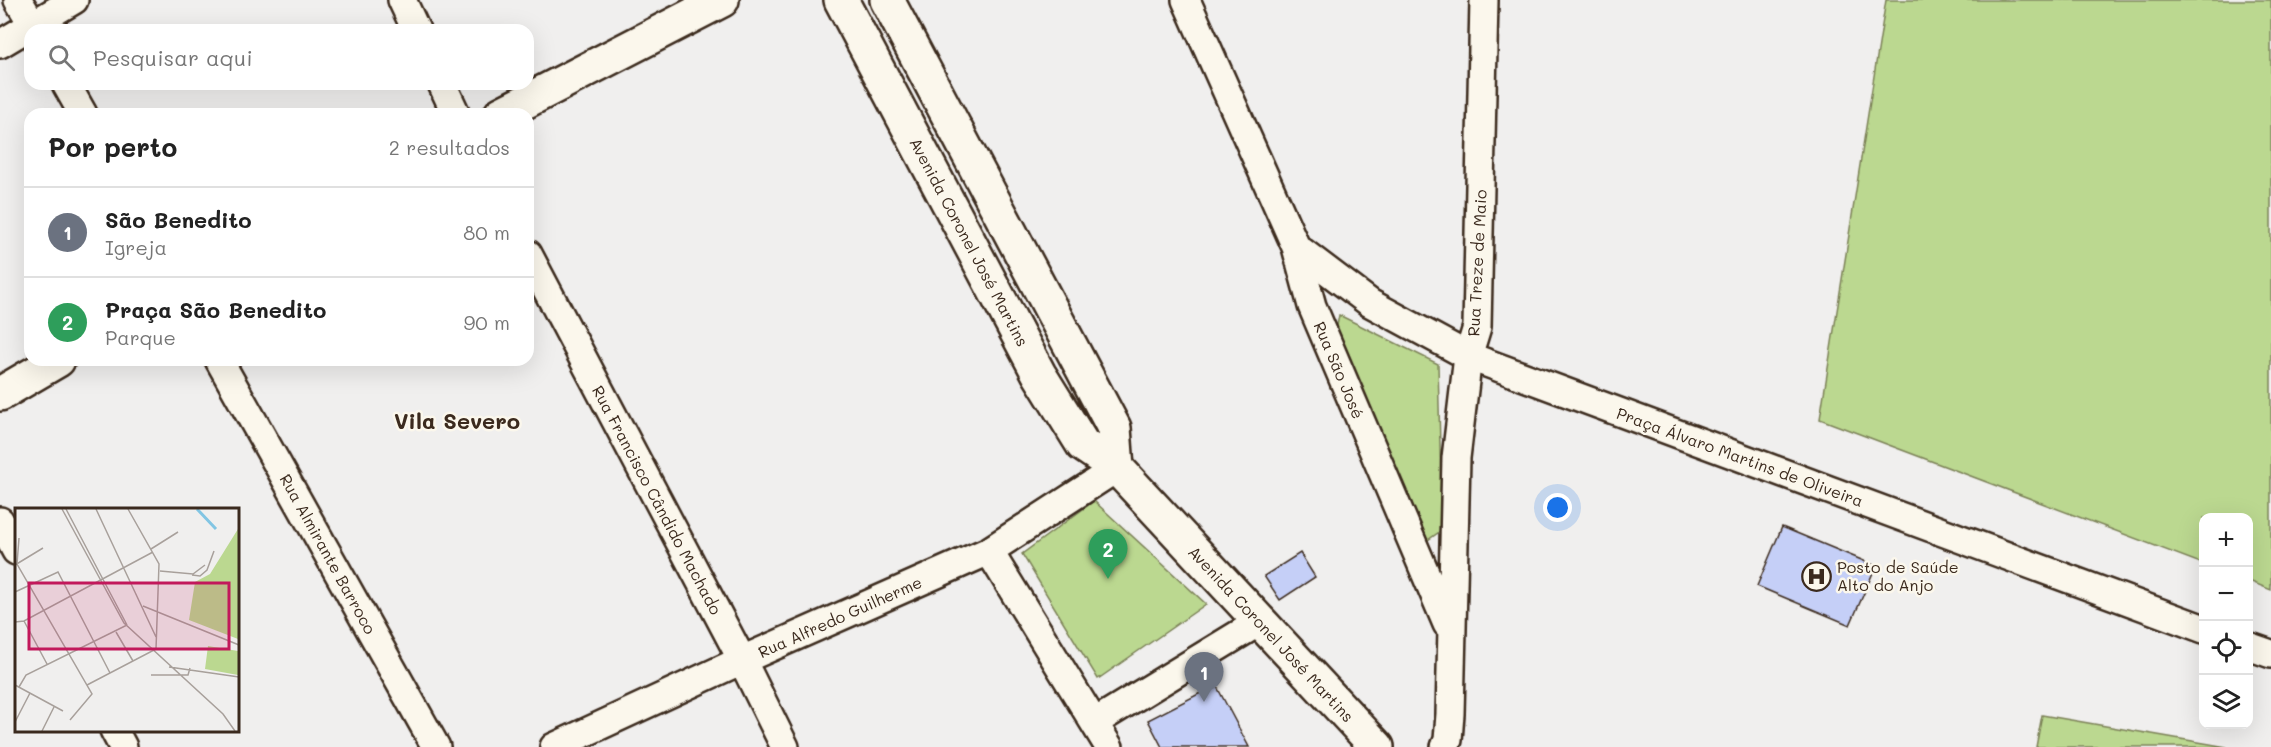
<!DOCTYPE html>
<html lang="pt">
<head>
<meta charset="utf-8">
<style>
  :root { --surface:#fff; --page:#f6f6f6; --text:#222; --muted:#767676; --line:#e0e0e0; --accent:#1a73e8 }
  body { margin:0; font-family:Mali,sans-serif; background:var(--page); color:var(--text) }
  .controls { position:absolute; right:18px; bottom:18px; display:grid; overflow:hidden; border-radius:12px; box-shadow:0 6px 24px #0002 }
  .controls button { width:54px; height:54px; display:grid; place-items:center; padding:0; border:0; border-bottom:2px solid var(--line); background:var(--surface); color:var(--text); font:30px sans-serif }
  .you { position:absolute; left:1558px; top:508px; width:21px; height:21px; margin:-15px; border:4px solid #fff; border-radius:50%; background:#1a73e8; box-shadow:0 0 0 9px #1a73e833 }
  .badge { display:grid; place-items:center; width:39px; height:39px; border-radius:50%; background:var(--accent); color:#fff; font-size:20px; font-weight:700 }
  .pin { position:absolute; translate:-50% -50px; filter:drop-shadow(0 2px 3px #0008) }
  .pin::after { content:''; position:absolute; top:32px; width:21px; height:18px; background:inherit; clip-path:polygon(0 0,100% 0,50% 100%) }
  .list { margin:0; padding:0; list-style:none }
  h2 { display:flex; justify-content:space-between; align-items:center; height:78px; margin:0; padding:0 24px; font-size:26px }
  h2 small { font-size:20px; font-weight:400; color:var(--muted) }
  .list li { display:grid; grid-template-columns:39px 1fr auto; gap:18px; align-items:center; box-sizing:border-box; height:90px; padding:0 24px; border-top:2px solid var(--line) }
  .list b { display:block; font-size:22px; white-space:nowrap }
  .list p { margin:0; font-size:20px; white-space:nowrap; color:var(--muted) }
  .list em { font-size:20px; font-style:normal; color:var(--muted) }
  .icon { flex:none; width:33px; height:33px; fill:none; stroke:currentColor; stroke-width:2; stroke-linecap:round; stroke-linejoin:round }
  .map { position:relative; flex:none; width:2271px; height:747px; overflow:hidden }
  .search { position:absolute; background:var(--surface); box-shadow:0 6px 24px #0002; left:24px; top:24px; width:510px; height:66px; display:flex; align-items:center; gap:15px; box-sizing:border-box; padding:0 21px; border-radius:18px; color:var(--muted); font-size:22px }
  .panel { position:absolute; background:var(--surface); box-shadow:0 6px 24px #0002; left:24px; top:108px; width:510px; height:258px; border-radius:18px }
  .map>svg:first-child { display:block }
</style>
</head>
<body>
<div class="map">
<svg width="2271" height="747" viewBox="0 0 2271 747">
  <rect width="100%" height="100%" fill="#f0efee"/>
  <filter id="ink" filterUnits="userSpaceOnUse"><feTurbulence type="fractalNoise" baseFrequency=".0167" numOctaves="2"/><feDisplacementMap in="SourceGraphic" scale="12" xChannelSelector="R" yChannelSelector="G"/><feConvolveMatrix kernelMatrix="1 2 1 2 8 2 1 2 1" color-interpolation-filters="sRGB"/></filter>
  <g filter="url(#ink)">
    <path fill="#bbd890" stroke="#7b8157" stroke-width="1.5" d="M1886,0h385v590l-22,-9 -1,-63h-44l-1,46 -383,-145z
      M1339,315l99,49 4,166 -20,14 -87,-208z
      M1094,501l112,103 -108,75 -76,-125z
      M2042,715l185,32h-191z"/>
    <path fill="#c5cff7" stroke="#3b2a1e" stroke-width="1.5" d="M1782,527l94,39 -26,59 -93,-39z
      M1300,553l15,24 -35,23 -16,-24z
      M1216,685l33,62h-87l-14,-27z"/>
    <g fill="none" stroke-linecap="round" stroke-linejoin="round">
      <defs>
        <path id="street" d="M18,0l18,30
          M402,0l14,30
          M1186,0l110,247 16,59 135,318
          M0,44l74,-44
          M66,84l17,30
          M442,84l14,30
          M1296,247l74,56 98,53 736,273
          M528,254l214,406 43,87
          M219,360l217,387
          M0,521l16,30
          M989,551l120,196
          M2248,646l23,8
          M1095,722l164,-100
          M114,730l9,17
          M554,747l188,-87 247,-109 128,-83
          M1445,747l3,-7 2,-26 6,-256 12,-102 9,-29 7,-327"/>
        <path id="secondary" d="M841,0l198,374 44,71 34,23 260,279
          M887,0l227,428 3,40
          M501,114l221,-114
          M0,394l58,-34"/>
      </defs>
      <use href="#street" stroke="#3b2a1e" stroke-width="32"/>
      <use href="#secondary" stroke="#3b2a1e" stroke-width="38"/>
      <use href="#street" stroke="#fbf7ec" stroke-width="27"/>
      <use href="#secondary" stroke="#fbf7ec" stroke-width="33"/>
    </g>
  </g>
  <defs>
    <symbol id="hospital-ring" viewBox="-11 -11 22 22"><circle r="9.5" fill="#fbf7ec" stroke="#3b2a1e" stroke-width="1.5"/><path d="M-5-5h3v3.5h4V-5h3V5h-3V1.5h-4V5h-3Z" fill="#3b2a1e"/></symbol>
  </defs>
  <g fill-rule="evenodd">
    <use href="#hospital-ring" x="1800" y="560" width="33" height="33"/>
  </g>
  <g text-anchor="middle" stroke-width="5" stroke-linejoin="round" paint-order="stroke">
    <g font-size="16" fill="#3b2a1e" stroke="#fbf7ec">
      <text transform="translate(969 242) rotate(62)" y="6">Avenida Coronel José Martins</text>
      <text transform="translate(1477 263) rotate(-87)" y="6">Rua Treze de Maio</text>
      <text transform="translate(1339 370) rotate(67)" y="6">Rua São José</text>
      <text transform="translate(1740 457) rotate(20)" y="6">Praça Álvaro Martins de Oliveira</text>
      <text transform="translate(657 500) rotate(62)" y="6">Rua Francisco Cândido Machado</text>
      <text transform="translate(328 554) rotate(61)" y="6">Rua Almirante Barroco</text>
      <text transform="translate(840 617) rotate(-24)" y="6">Rua Alfredo Guilherme</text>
      <text transform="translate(1271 634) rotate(47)" y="6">Avenida Coronel José Martins</text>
    </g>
    <g font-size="16" fill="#3b2a1e" stroke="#fbf7ec" text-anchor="start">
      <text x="1837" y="573">Posto de Saúde<tspan x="1837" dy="18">Alto do Anjo</tspan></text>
    </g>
    <g font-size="22" font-weight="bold" fill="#3b2a1e" stroke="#fbf7ec">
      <text x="457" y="429">Vila Severo</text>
    </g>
  </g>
  <g transform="translate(15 508)">
    <rect width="224" height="224" fill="#f0efee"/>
    <path d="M223,21l1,1 -1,109 -49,-19 6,-38 15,-8zM193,138l30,5v24l-33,-6z" fill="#bbd890"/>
    <path fill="none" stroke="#82c5e3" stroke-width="3" d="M182,1l19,20"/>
    <path fill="none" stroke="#a8a09b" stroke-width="1.5" d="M47,1l62,114 99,91 12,17M51,1l61,116M81,1l60,128M4,30l-2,26 75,130 -22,26M136,41l27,-17M0,57l28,-17M145,63l33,3 12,-9M177,67l8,1 7,-6 7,-19M0,84l43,-20 52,101M128,98l96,39M9,113l23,43M0,114l9,-1 129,-69M101,124l17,29M154,159l70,10M136,167h37l2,-7M0,177l48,26M72,177l69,-36 3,-85 -31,-55M4,179l7,-12 101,-50M0,214l15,-29M27,223l12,-24"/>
    <path fill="#c2185b" fill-opacity="0.15" stroke="#c2185b" stroke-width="3" d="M14,75h200v66h-200z"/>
    <rect width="224" height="224" fill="none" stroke="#3b2a1e" stroke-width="3"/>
  </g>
</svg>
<div class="controls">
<button>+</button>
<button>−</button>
<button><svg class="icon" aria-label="locate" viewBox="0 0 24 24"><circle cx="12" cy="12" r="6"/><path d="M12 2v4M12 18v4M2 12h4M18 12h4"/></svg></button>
<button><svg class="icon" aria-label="layers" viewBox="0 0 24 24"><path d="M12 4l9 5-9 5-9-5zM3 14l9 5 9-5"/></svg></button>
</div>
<div class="you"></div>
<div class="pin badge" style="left:1204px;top:702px;background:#6b7280">1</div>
<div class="pin badge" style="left:1108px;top:579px;background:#2e9e5b">2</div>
<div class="search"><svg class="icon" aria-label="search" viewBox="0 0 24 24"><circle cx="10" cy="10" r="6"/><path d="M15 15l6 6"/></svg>Pesquisar aqui</div>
<section class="panel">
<h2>Por perto<small>2 resultados</small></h2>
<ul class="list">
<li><span class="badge" style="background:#6b7280">1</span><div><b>São Benedito</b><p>Igreja</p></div><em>80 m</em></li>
<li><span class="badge" style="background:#2e9e5b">2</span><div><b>Praça São Benedito</b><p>Parque</p></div><em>90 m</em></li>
</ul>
</section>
</div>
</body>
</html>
